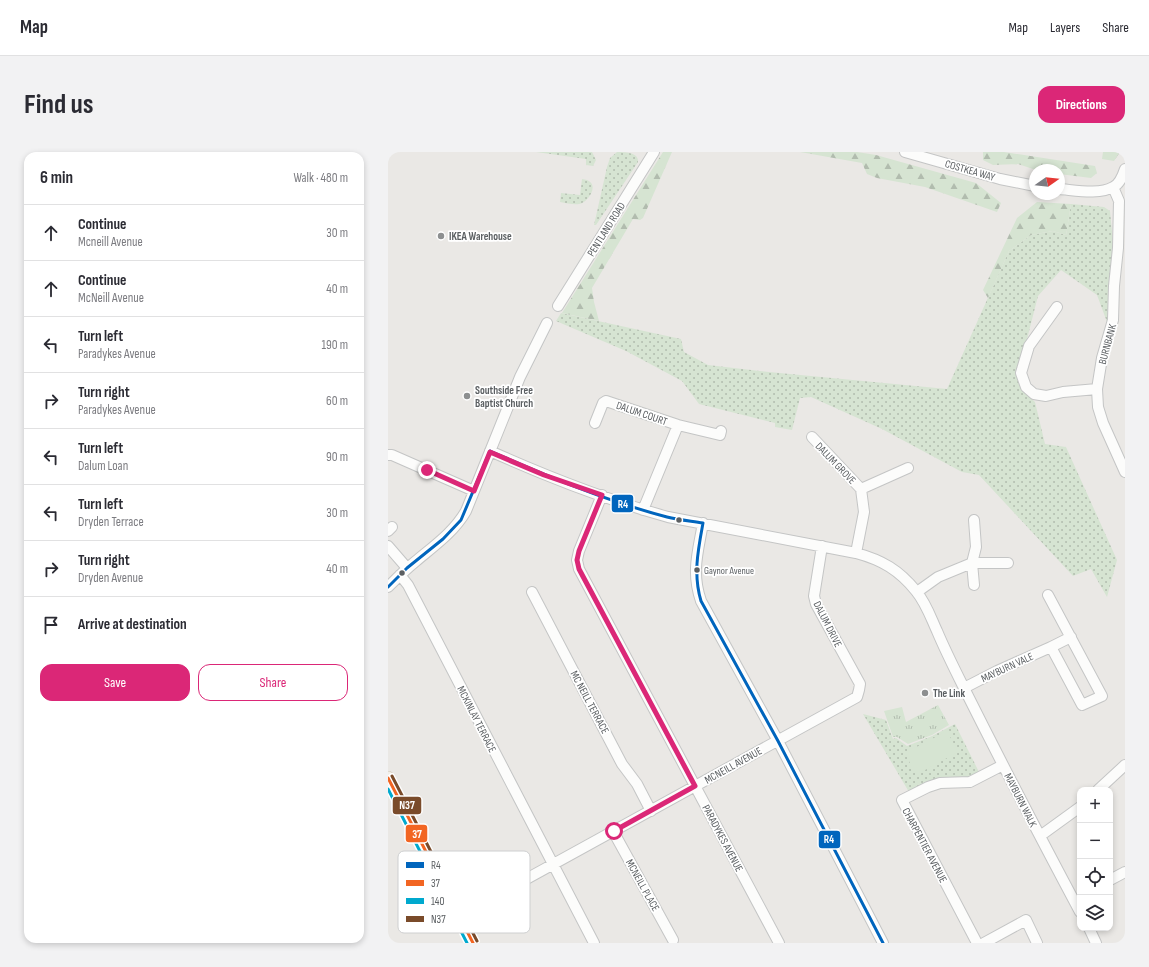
<!DOCTYPE html>
<html lang="en">
<head>
<meta charset="utf-8">
<style>
  :root { --surface:#fff; --page:#f2f2f3; --text:#2b2b33; --muted:#7c7c81; --line:#e1e1e2; --accent:#db2777 }
  body { margin:0; font-family:"Sofia Sans Condensed",sans-serif; background:var(--page); color:var(--text) }
  .controls { position:absolute; right:12px; bottom:12px; display:grid; overflow:hidden; border-radius:8px; box-shadow:0 2px 6px #0003 }
  .controls button { width:36px; height:36px; display:grid; place-items:center; padding:0; border:0; border-bottom:1px solid var(--line); background:var(--surface); color:var(--text); font:20px sans-serif }
  .compass { position:absolute; left:641px; top:12px; width:36px; height:36px; border-radius:50%; background:var(--surface); box-shadow:0 2px 6px #0003; rotate:76deg }
  .stop { position:absolute; width:12px; height:12px; margin:-9px; border:3px solid #db2777; border-radius:50%; background:#fff }
  .stop.end { background:#db2777; border-color:#fff; box-shadow:0 1px 4px #0008 }
  .list { margin:0; padding:0; list-style:none }
  h2 { display:flex; justify-content:space-between; align-items:center; height:52px; margin:0; padding:0 16px; font-size:17px }
  h2 small { font-size:13px; font-weight:400; color:var(--muted) }
  .list li { display:grid; grid-template-columns:26px 1fr auto; gap:12px; align-items:center; box-sizing:border-box; height:56px; padding:0 16px; border-top:1px solid var(--line) }
  .list b { display:block; font-size:15px; white-space:nowrap }
  .list p { margin:0; font-size:13px; white-space:nowrap; color:var(--muted) }
  .list em { font-size:13px; font-style:normal; color:var(--muted) }
  .actions { display:flex; gap:8px; padding:12px 16px }
  .actions a { flex:1; padding:9px 0; border:1px solid var(--accent); border-radius:12px; text-align:center; font-size:14px; color:var(--accent) }
  .actions .main { background:var(--accent); color:#fff }
  .icon { flex:none; width:22px; height:22px; fill:none; stroke:currentColor; stroke-width:2; stroke-linecap:round; stroke-linejoin:round }
  .map { position:relative; flex:none; width:737px; height:791px; overflow:hidden; border-radius:12px }
  header { display:flex; align-items:center; gap:24px; box-sizing:border-box; height:56px; padding:0 20px; background:var(--surface); border-bottom:1px solid var(--line) }
  header strong { font-size:19px }
  nav { display:flex; gap:22px; margin-inline-start:auto; font-size:14px }
  .intro { display:flex; align-items:center; justify-content:space-between; box-sizing:border-box; height:96px; padding:0 24px }
  h1 { margin:0; font-size:28px }
  .button { padding:10px 18px; border-radius:12px; background:var(--accent); color:#fff; font-size:14px; font-weight:700 }
  main { display:flex; gap:24px; padding:0 24px }
  aside { flex:1; background:var(--surface); border-radius:12px; box-shadow:0 2px 6px #0003 }
  .map>svg:first-child { display:block }
</style>
</head>
<body>
<header>
<strong>Map</strong>
<nav><a>Map</a><a>Layers</a><a>Share</a></nav>
</header>
<div class="intro"><h1>Find us</h1><a class="button">Directions</a></div>
<main>
<aside>
<h2>6 min<small>Walk · 480 m</small></h2>
<ul class="list">
<li><svg class="icon" aria-label="ahead" viewBox="0 0 24 24"><path d="M12 20V5M6 11l6-6 6 6"/></svg><div><b>Continue</b><p>Mcneill Avenue</p></div><em>30 m</em></li>
<li><svg class="icon" aria-label="ahead" viewBox="0 0 24 24"><path d="M12 20V5M6 11l6-6 6 6"/></svg><div><b>Continue</b><p>McNeill Avenue</p></div><em>40 m</em></li>
<li><svg class="icon" aria-label="left" viewBox="0 0 24 24"><path d="M17 20v-9H6M10 6l-5 5 5 5"/></svg><div><b>Turn left</b><p>Paradykes Avenue</p></div><em>190 m</em></li>
<li><svg class="icon" aria-label="right" viewBox="0 0 24 24"><path d="M7 20v-9h11M14 6l5 5-5 5"/></svg><div><b>Turn right</b><p>Paradykes Avenue</p></div><em>60 m</em></li>
<li><svg class="icon" aria-label="left" viewBox="0 0 24 24"><path d="M17 20v-9H6M10 6l-5 5 5 5"/></svg><div><b>Turn left</b><p>Dalum Loan</p></div><em>90 m</em></li>
<li><svg class="icon" aria-label="left" viewBox="0 0 24 24"><path d="M17 20v-9H6M10 6l-5 5 5 5"/></svg><div><b>Turn left</b><p>Dryden Terrace</p></div><em>30 m</em></li>
<li><svg class="icon" aria-label="right" viewBox="0 0 24 24"><path d="M7 20v-9h11M14 6l5 5-5 5"/></svg><div><b>Turn right</b><p>Dryden Avenue</p></div><em>40 m</em></li>
<li><svg class="icon" aria-label="arrive" viewBox="0 0 24 24"><path d="M6 21V4h12l-3 4 3 4H6"/></svg><div><b>Arrive at destination</b></div></li>
</ul>
<div class="actions"><a class="main">Save</a><a>Share</a></div>
</aside>
<div class="map">
<svg width="737" height="791" viewBox="0 0 737 791">
  <defs>
    <pattern id="grass-dots" width="8" height="8" patternUnits="userSpaceOnUse"><rect width="8" height="8" fill="#d6e4d2"/><path d="M2 2h.1M6 6h.1" fill="none" stroke="#b1bcae" stroke-width="1.8" stroke-linecap="round"/></pattern>
    <pattern id="forest-firs" width="22" height="20" patternUnits="userSpaceOnUse"><rect width="22" height="20" fill="#d6e4d2"/><path d="M5 1l3.5 6h-7zM16 11l3.5 6h-7z" fill="#b1bcae"/></pattern>
    <pattern id="park-tufts" width="24" height="20" patternUnits="userSpaceOnUse"><rect width="24" height="20" fill="#d6e4d2"/><path d="M3 7l-1-3M5 7V3M7 7l1-3M15 17l-1-3M17 17v-4M19 17l1-3" fill="none" stroke="#b1bcae"/></pattern>
  </defs>
  <rect width="100%" height="100%" fill="#eae8e5"/>
  <path fill="url(#grass-dots)" d="M148,0h56l4,8 -3,6 -7,-1v-6z
    M229,0c7,0 22,0 21,10l-42,63h-2l13,-58 3,-9z
    M194,27c21,2 6,24 -3,25 -5,1 -13,-1 -19,-2l1,-9 19,2z
    M683,52l33,3 6,4 3,31 -6,80 -10,-27 -36,-25 -23,26 -13,51 1,46 9,9 10,42 21,3 51,113 -10,37 -16,-28 -18,7 -94,-101 -17,-3 -80,-43 -71,-32 -11,1 -8,32 -17,-3v-4l-76,-19 -17,-23 -56,-30 -70,-30 5,-8 120,26 3,13 24,13 61,7 178,17 62,-138 22,-16 22,-4 13,4z
    M475,562l23,6 7,19 3,-1 11,8 25,-10 23,-12 25,50 -10,4 -61,14z"/>
  <path fill="url(#forest-firs)" d="M275,0h9l-29,66 -3,2 -7,-1 -41,69 2,14 5,19 -37,-8z
    M412,0h57l19,3 100,28 25,20 -4,9 -72,-25 -48,-9 -10,-4 -5,-11z
    M595,0h21l91,14 2,7 -6,5 -32,-4v-4h-23l-18,-6 -25,1 -10,-5z
    M715,0h17l-6,9 -12,-2z
    M649,50l34,2 -5,31 -13,-4 -22,4 -22,16 -21,47 -5,-8 34,-72z"/>
  <path fill="url(#park-tufts)" d="M550,553l11,20 -17,10 -24,9 -11,-7h-4l-9,-26 18,-4 4,15z"/>
  <path fill="#d6e4d2" d="M559,579l11,21 -42,23 -11,-22z"/>
  <g fill="none" stroke-linecap="round" stroke-linejoin="round">
    <defs>
      <path id="minor" d="M517,0l95,27 35,7
        M725,35l6,14 -1,47 -4,38 -1,34 -11,38 -5,31 1,18 5,16 22,49
        M671,37c15,1 41,6 54,-2 7,-3 10,-12 12,-18
        M170,154l96,-154
        M669,155l-28,39 -8,27 5,14 8,7 12,2 17,-4 34,-3
        M207,271l8,-20 3,-2 72,24 42,10 1,-4
        M424,285l49,52 3,23 -8,41
        M102,299c58,26 117,49 178,66l188,36c26,7 43,17 60,38 10,12 15,27 21,40 8,19 17,37 26,55 38,76 77,151 117,226
        M0,303h4l82,36
        M473,337l47,-21
        M214,343l-23,56 -2,9 2,9 200,374
        M255,358l35,-85
        M315,371c-5,29 -12,49 -2,78l77,140 105,202
        M0,379l4,-4
        M0,394l19,22
        M12,423l8,10 186,358
        M586,433l-2,-22 4,-16 -2,-27
        M0,435c9,-9 18,-18 28,-26 18,-15 38,-29 50,-50l54,-134 27,-54
        M144,440l90,172 15,20 14,27
        M529,440l21,-15 34,-14h36
        M660,443l54,101 -20,9 -31,-58
        M576,536l33,-17 54,-24 20,-10
        M710,638l27,-25
        M225,679l60,109
        M652,684l40,-29
        M722,728l15,-8
        M71,764l398,-219 2,-7 1,-6 -44,-80 -2,-8 8,-50
        M701,776l7,15
        M589,791l-75,-143 26,-13 12,-4 30,-1 33,-17
        M596,791l42,-23 11,23"/>
      <path id="major" d="M0,626l85,165"/>
    </defs>
    <use href="#minor" stroke="#c4c5c5" stroke-width="12"/>
    <use href="#major" stroke="#cec5b6" stroke-width="14"/>
    <use href="#minor" stroke="#fcfcfb" stroke-width="10"/>
    <use href="#major" stroke="#f1eee8" stroke-width="13"/>
    <defs>
      <path id="bus-1" d="M102,299c57,25 116,50 177,66 12,3 24,4 36,6
        M315,371c-5,27 -10,51 -2,78l77,140 105,202
        M0,435l19,-19 36,-29 18,-19 29,-69"/>
      <path id="bus-2" d="M0,626l85,165"/>
      <path id="bus-3" d="M0,637l79,154"/>
      <path id="bus-4" d="M4,624l85,165"/>
    </defs>
    <use href="#bus-1" stroke="#fff" stroke-width="6"/>
    <use href="#bus-2" stroke="#fff" stroke-width="6"/>
    <use href="#bus-3" stroke="#fff" stroke-width="6"/>
    <use href="#bus-4" stroke="#fff" stroke-width="6"/>
    <use href="#bus-1" stroke="#0065bd" stroke-width="3"/>
    <use href="#bus-2" stroke="#f26522" stroke-width="3"/>
    <use href="#bus-3" stroke="#00a9ce" stroke-width="3"/>
    <use href="#bus-4" stroke="#7a4b2a" stroke-width="3"/>
  </g>
  <g fill="none" stroke-linecap="round" stroke-linejoin="round">
    <path stroke="#db2777" stroke-width="5" d="M39,318l47,21 16,-39 54,23 58,20 -23,56 -2,9 2,9 116,217 -81,45"/>
  </g>
  <g fill="#8d8f90" stroke="#fff" stroke-width="1.5">
    <circle cx="53" cy="84" r="4"/>
    <circle cx="79" cy="244" r="4"/>
    <circle cx="537" cy="541" r="4"/>
  </g>
  <g fill="#5b5f62" stroke="#fff" stroke-width="1.5">
    <circle cx="291" cy="368" r="3.5"/>
    <circle cx="309" cy="418" r="3.5"/>
    <circle cx="14" cy="421" r="3.5"/>
  </g>
  <g text-anchor="middle" stroke-width="3.5" stroke-linejoin="round" paint-order="stroke">
    <g font-size="10" fill="#5b5f62" stroke="#fff" text-anchor="start">
      <text x="316" y="422">Gaynor Avenue</text>
    </g>
    <g font-size="11" fill="#5b5f62" stroke="#fff">
      <text transform="translate(582 18) rotate(16)" y="4">COSTKEA WAY</text>
      <text transform="translate(218 77) rotate(-58)" y="4">PENTLAND ROAD</text>
      <text transform="translate(719 192) rotate(-75)" y="4">BURNBANK</text>
      <text transform="translate(254 261) rotate(19)" y="4">DALUM COURT</text>
      <text transform="translate(448 311) rotate(46)" y="4">DALUM GROVE</text>
      <text transform="translate(440 472) rotate(63)" y="4">DALUM DRIVE</text>
      <text transform="translate(619 515) rotate(-25)" y="4">MAYBURN VALE</text>
      <text transform="translate(202 550) rotate(62)" y="4">MC NEILL TERRACE</text>
      <text transform="translate(89 567) rotate(63)" y="4">MCKINLAY TERRACE</text>
      <text transform="translate(345 613) rotate(-29)" y="4">MCNEILL AVENUE</text>
      <text transform="translate(633 648) rotate(63)" y="4">MAYBURN WALK</text>
      <text transform="translate(335 686) rotate(62)" y="4">PARADYKES AVENUE</text>
      <text transform="translate(537 693) rotate(62)" y="4">CHARPENTIER AVENUE</text>
      <text transform="translate(255 733) rotate(61)" y="4">MCNEILL PLACE</text>
    </g>
    <g font-size="11" font-weight="bold" fill="#5b5f62" stroke="#fff" text-anchor="start">
      <text x="61" y="88">IKEA Warehouse</text>
      <text x="87" y="242">Southside Free<tspan x="87" dy="13">Baptist Church</tspan></text>
      <text x="545" y="545">The Link</text>
    </g>
  </g>
  <rect x="10" y="699" width="132" height="82" rx="6" fill="#fff" stroke="#cecfd0" stroke-width="1"/>
  <rect x="18" y="710" width="18" height="6" fill="#0065bd"/>
  <rect x="18" y="728" width="18" height="6" fill="#f26522"/>
  <rect x="18" y="746" width="18" height="6" fill="#00a9ce"/>
  <rect x="18" y="764" width="18" height="6" fill="#7a4b2a"/>
  <g font-size="11" fill="#5b5f62">
    <text x="43" y="717">R4</text>
    <text x="43" y="735">37</text>
    <text x="43" y="753">140</text>
    <text x="43" y="771">N37</text>
  </g>
  <g stroke="#fff" stroke-width="1.5">
    <rect x="223" y="342" width="23" height="19" rx="4" fill="#0065bd"/>
    <rect x="4" y="644" width="30" height="19" rx="4" fill="#7a4b2a"/>
    <rect x="17" y="672" width="23" height="19" rx="4" fill="#f26522"/>
    <rect x="430" y="678" width="23" height="19" rx="4" fill="#0065bd"/>
  </g>
  <g font-size="11" text-anchor="middle" font-weight="bold" fill="#fff">
    <text x="235" y="356">R4</text>
    <text x="19" y="657">N37</text>
    <text x="29" y="686">37</text>
    <text x="441" y="691">R4</text>
  </g>
</svg>
<div class="controls">
<button>+</button>
<button>−</button>
<button><svg class="icon" aria-label="locate" viewBox="0 0 24 24"><circle cx="12" cy="12" r="6"/><path d="M12 2v4M12 18v4M2 12h4M18 12h4"/></svg></button>
<button><svg class="icon" aria-label="layers" viewBox="0 0 24 24"><path d="M12 4l9 5-9 5-9-5zM3 14l9 5 9-5"/></svg></button>
</div>
<svg class="compass" viewBox="-18 -18 36 36"><path d="M0-13l5 13h-10z" fill="#e53935"/><path d="M0 13l5-13h-10z" fill="#7c7c81"/></svg>
<div class="stop" style="left:226px;top:679px"></div>
<div class="stop end" style="left:39px;top:318px"></div>
</div>
</main>
</body>
</html>
